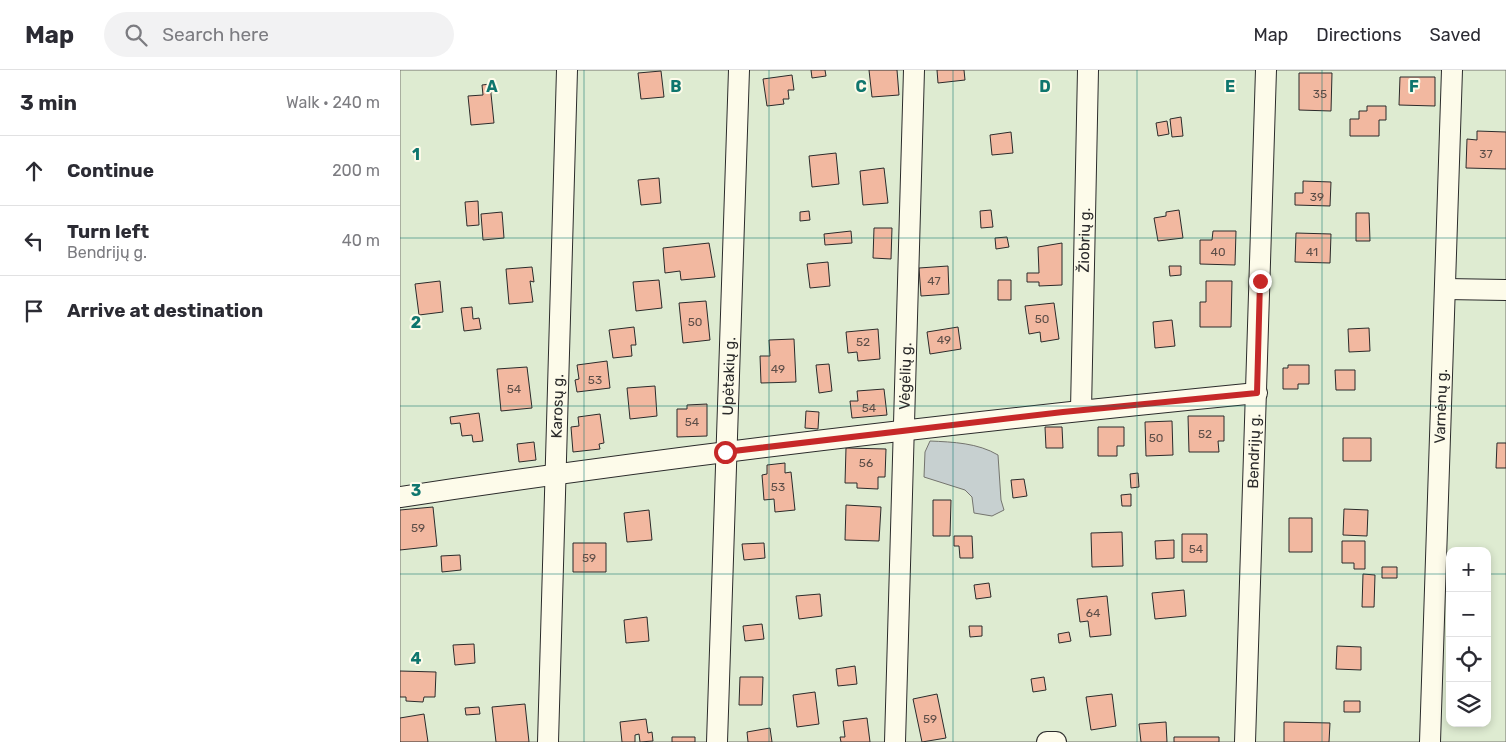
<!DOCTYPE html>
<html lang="en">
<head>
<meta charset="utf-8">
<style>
  :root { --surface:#fff; --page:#f2f2f3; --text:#2b2b33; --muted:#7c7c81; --line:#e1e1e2 }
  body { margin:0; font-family:Rubik,sans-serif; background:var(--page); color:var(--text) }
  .controls { position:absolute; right:15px; bottom:15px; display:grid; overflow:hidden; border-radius:10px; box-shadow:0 2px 8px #0003 }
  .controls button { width:45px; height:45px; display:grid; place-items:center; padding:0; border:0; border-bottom:1px solid var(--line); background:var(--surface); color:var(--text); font:25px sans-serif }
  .stop { position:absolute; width:15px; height:15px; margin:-11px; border:4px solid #c62828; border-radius:50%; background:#fff }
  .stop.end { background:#c62828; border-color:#fff; box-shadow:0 1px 5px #0008 }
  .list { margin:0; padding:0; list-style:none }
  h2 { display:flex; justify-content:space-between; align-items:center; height:65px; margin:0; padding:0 20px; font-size:21px }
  h2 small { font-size:16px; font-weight:400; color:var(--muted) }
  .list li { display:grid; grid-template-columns:32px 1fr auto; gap:15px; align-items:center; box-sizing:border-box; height:70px; padding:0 20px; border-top:1px solid var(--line) }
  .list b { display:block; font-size:19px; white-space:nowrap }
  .list p { margin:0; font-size:16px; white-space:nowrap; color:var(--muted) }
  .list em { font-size:16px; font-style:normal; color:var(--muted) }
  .icon { flex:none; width:28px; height:28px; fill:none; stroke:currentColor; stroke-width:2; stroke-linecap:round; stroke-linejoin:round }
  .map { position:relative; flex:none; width:1106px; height:672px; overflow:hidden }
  header { display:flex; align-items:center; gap:30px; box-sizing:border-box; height:70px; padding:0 25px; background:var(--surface); border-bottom:1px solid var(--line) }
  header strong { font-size:24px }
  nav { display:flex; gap:28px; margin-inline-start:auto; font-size:18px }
  .search { width:350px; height:45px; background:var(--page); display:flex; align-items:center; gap:12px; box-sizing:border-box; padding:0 18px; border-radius:28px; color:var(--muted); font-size:19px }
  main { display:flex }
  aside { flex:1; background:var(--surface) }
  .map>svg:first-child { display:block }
</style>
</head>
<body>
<header>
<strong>Map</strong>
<div class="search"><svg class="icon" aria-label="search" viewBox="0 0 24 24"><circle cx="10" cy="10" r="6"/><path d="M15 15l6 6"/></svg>Search here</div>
<nav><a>Map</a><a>Directions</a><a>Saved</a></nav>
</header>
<main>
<aside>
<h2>3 min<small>Walk · 240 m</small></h2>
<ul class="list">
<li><svg class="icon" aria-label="ahead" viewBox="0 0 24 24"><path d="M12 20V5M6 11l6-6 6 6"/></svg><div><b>Continue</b></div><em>200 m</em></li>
<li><svg class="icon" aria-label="left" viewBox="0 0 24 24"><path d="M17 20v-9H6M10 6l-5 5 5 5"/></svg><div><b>Turn left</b><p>Bendrijų g.</p></div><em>40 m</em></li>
<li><svg class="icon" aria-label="arrive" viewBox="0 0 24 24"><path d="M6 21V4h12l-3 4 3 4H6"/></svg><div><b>Arrive at destination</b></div></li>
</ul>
</aside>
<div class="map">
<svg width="1106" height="672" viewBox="0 0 1106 672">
  <rect width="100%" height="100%" fill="#fdfbea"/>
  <path fill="#deebd1" stroke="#74746e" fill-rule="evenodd" d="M0,0h1106v672h-1106zM1050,481h37v172h-37z"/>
  <path fill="#c7d0d0" stroke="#74746e" d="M530,371c23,1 48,2 68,14l3,45 3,10 -12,6 -18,-3 -2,-16 -7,-7 -41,-13 1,-25z"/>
  <path fill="#f2b8a0" stroke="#2b2b2b" d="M411,0h14l1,6 -14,2z
    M469,0h28l2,25 -27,2z
    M537,0h27l1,10 -27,3z
    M261,1l3,26 -23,2 -3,-26z
    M899,3h33l-1,38 -32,-1z
    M392,5l2,15h-6l1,9h-6l1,5 -17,2 -4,-27z
    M1000,7h35v29l-36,-1z
    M90,14l4,39 -23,2 -3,-29 15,-1 -1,-10z
    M967,36h19v14h-7v16h-29v-17h9v-8h8z
    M781,47l2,19 -11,1 -2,-18z
    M767,51l2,13 -11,2 -2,-13z
    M1077,61l29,1v37l-40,-1 1,-29 10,1z
    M611,62l2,21 -21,2 -2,-20z
    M436,83l3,31 -27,3 -3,-31z
    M484,98l4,35 -25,2 -3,-34z
    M259,108l2,25 -20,2 -3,-25z
    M903,111l28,1 -1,24 -35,-1v-12h8z
    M78,131l1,24 -12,1 -2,-24z
    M591,140l2,17 -12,1 -1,-17z
    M779,140l4,28 -25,3 -4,-23 12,-2v-4z
    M409,141l1,9 -10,1v-9z
    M102,142l2,26 -21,2 -2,-26z
    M956,143h13l1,28h-14z
    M474,158h18l-1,31 -18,-1z
    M451,161l1,12 -27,2 -1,-11z
    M813,161h23l-1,34 -35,-1v-24h12z
    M896,163l35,1 -1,29 -35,-1z
    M607,167l2,10 -13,2 -1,-11z
    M309,173l6,34 -34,3 -1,-9 -15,2 -2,-25z
    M662,173v42l-23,1v-4h-12v-9h12l-1,-26z
    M428,192l2,24 -20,2 -3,-24z
    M548,196l1,28 -28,2 -2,-28z
    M769,196h12v9l-11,1z
    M132,197l2,15 -4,-1 3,21 -24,2 -3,-35z
    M259,210l3,28 -26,3 -3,-29z
    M598,210h13v20h-13z
    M40,211l3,31 -24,3 -4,-31z
    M806,211h26l-1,46h-31v-25h6z
    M306,231l4,39 -27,3 -4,-40z
    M654,233l5,36 -18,3 -1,-10 -11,2 -4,-28z
    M72,237l1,12 6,-1 2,11 -17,2 -3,-23z
    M772,250l3,26 -20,2 -2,-26z
    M234,257l2,18h-5l1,11 -19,2 -4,-28z
    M558,257l3,22 -31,5 -3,-22z
    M969,258l1,23 -21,1 -1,-23z
    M478,259l2,30 -22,2 -1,-9 -9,1 -2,-21z
    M394,269l2,43 -35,1 -1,-27h10l-1,-16z
    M207,291l3,27 -33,4 -2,-12 4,-1 -2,-14z
    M429,294l3,27 -13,2 -3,-28z
    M888,295h21v19h-11v5h-15v-21h5z
    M127,297l5,41 -31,3 -4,-42z
    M935,300h20v20h-19z
    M255,316l2,30 -27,3 -3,-31z
    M484,319l3,26 -35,3 -2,-17h8l-1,-10z
    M307,334v32l-30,1v-28h10v-4z
    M406,341l13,1 -1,17 -13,-1z
    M79,343l4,28 -10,1 -1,-7 -10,1 -2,-13 -9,1 -1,-7z
    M200,344l4,29 -5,1 1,5 -27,3 -2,-25 8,-1 -1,-9z
    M788,346h36v25h-6l1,11h-30z
    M772,351l1,34 -27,1 -1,-34z
    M645,357h17l1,21h-17z
    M698,357h26v19h-7v10h-19z
    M943,368h28v23h-28z
    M134,372l2,18 -17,2 -2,-18z
    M1097,373h9v25h-10z
    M446,378l40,1 -1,28h-7v12l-21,-1v-5h-12z
    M385,393v10l6,-1 4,38 -20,2 -1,-13 -10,1 -2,-25 5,-1v-9z
    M738,403l1,14 -8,1 -1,-14z
    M624,409l3,17 -14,2 -2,-18z
    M731,424v12h-9l-1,-11z
    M533,430h18l-1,36h-17z
    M446,435l35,2 -2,34 -34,-1z
    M33,437l4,39 -37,4v-40z
    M944,439l24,1 -1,26 -24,-1z
    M249,440l3,30 -25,2 -3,-29z
    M889,448h23v34h-23z
    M722,462l1,34 -31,1 -1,-34z
    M782,464h25v28h-25z
    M554,466h18l1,22h-13l-1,-12h-5z
    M774,470v18l-18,1 -1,-18z
    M942,471h23v28h-11v-6h-12z
    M173,473h33v29h-33z
    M364,473l1,15 -21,2 -2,-16z
    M60,485l1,15 -19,2 -1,-16z
    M982,497h15v11h-15z
    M963,504l12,1 -1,32h-12z
    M589,513l2,14 -15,2 -2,-14z
    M784,520l2,26 -31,3 -3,-26z
    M420,524l2,22 -23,3 -3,-23z
    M707,526l4,39 -21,2 -2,-16 -8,1 -3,-23z
    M247,547l2,24 -23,2 -2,-23z
    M362,554l2,15 -19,2 -2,-15z
    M569,556h13v10l-12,1z
    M669,562l2,9 -12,2 -1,-9z
    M74,574l1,19 -20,2 -2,-20z
    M937,576l24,1v23l-25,-1z
    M455,596l2,18 -19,2 -2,-17z
    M0,601l36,1 -1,25h-11l-1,5 -17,-1v-4h-6z
    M340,607h23l-1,28h-23z
    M644,607l2,13 -13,2 -2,-13z
    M415,622l4,32 -22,3 -4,-32z
    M537,624l9,44 -24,4 -9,-43z
    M712,624l4,32 -25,4 -5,-33z
    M944,631h16v11h-16z
    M125,634l4,38h-33l-4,-35z
    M79,637l1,7 -14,1 -1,-7z
    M24,644l4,28h-28v-24z
    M467,648l3,24h-29l-1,-5h5l-2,-16z
    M246,649l2,14 4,-1 1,9 -13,1 -1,-8 -4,1v7h-13l-2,-20z
    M766,652l1,20h-26l-2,-18z
    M884,652l46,1 -1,19h-45z
    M370,658l2,14h-24l-1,-10z
    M272,667h23v5h-23z
    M774,667h45v5h-45z"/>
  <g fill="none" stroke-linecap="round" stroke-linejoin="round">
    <defs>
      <g id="minor">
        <path d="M1046,219l60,1"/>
        <path id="s1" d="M681,340l7,-340"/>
        <path d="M0,427c285,-43 571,-76 857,-104"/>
        <path id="s2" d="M148,672l19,-672"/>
        <path id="s3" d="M317,672l22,-672"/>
        <path id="s4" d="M495,672l19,-672"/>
        <path d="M647,672h9"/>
        <path id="s5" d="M845,672l21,-672"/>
        <path id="s6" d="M1030,672l22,-672"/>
      </g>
    </defs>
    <use href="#minor" stroke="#2b2b2b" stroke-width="22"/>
    <use href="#minor" stroke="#fdfbea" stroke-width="20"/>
  </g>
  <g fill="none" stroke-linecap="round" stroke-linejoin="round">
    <path stroke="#c62828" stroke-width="6" d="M325,382l338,-40 194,-19 3,-112"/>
  </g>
  <path fill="none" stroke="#0f766e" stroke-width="1" stroke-opacity="0.55" d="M184,0v672M369,0v672M553,0v672M737,0v672M922,0v672M0,168h1106M0,336h1106M0,504h1050M1087,504h19"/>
  <g text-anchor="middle" stroke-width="4" stroke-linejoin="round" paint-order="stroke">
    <g font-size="12" fill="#5d4e48">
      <text x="920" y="28">35</text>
      <text x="1086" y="88">37</text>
      <text x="917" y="131">39</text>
      <text x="818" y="186">40</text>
      <text x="912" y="186">41</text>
      <text x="534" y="215">47</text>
      <text x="642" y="253">50</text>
      <text x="295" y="256">50</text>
      <text x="544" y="274">49</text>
      <text x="463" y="276">52</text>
      <text x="378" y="303">49</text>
      <text x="195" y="314">53</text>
      <text x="114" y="323">54</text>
      <text x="469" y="342">54</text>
      <text x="292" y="356">54</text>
      <text x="805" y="368">52</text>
      <text x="756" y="372">50</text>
      <text x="466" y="397">56</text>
      <text x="378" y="421">53</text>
      <text x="18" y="462">59</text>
      <text x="796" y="483">54</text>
      <text x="189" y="492">59</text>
      <text x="693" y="547">64</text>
      <text x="530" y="653">59</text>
    </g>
    <g font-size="15" fill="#2b2b2b" stroke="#fdfbea">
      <text dy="5" stroke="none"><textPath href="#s1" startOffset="170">Žiobrių g.</textPath></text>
      <text dy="5" stroke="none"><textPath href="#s3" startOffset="366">Upėtakių g.</textPath></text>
      <text dy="5" stroke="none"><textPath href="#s4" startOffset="366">Vėgėlių g.</textPath></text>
      <text dy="5" stroke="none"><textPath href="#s2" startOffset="336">Karosų g.</textPath></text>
      <text dy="5" stroke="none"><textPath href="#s6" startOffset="336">Varnėnų g.</textPath></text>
      <text dy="5" stroke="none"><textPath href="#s5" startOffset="291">Bendrijų g.</textPath></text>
    </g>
  </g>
  <g font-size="16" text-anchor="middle" font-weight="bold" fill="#0f766e" stroke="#fdfbea" stroke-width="4" stroke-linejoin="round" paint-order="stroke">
    <text x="92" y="22">A</text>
    <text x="276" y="22">B</text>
    <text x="461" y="22">C</text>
    <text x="645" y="22">D</text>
    <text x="830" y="22">E</text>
    <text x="1014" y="22">F</text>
    <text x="16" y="90">1</text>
    <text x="16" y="258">2</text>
    <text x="16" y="426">3</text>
    <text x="16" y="594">4</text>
  </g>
</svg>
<div class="controls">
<button>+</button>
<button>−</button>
<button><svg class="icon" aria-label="locate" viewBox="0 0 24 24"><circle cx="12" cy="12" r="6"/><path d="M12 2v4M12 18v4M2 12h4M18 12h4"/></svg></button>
<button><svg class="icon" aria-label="layers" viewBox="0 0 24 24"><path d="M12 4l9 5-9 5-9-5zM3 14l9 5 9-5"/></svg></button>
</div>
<div class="stop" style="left:325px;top:382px"></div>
<div class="stop end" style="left:860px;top:211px"></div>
</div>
</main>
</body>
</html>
